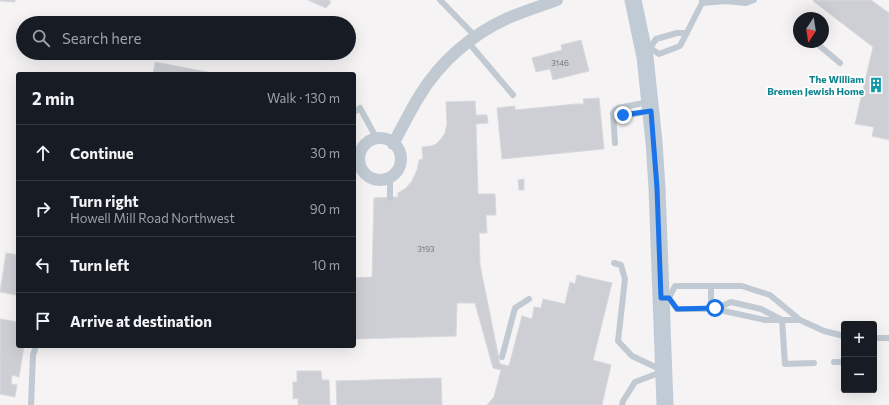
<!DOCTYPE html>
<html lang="en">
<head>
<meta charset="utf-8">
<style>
  :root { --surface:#171b24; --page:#20242c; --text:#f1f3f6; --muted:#9ea1a6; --line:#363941 }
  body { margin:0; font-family:Commissioner,sans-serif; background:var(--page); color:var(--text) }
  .controls { position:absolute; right:12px; bottom:12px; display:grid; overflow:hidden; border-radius:4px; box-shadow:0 4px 16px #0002 }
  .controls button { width:36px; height:36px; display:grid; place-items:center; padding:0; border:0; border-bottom:1px solid var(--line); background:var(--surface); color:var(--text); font:20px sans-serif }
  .compass { position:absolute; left:793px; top:12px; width:36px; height:36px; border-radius:50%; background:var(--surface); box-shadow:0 4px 16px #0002; rotate:192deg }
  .stop { position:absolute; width:12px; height:12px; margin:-9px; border:3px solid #1a73e8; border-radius:50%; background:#fff }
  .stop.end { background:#1a73e8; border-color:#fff; box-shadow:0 1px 4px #0008 }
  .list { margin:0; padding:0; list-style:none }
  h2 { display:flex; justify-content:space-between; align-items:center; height:52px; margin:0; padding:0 16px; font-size:17px }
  h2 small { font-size:13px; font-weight:400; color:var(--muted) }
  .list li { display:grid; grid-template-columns:26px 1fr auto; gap:12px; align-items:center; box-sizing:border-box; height:56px; padding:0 16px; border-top:1px solid var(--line) }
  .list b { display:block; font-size:15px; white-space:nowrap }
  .list p { margin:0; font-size:13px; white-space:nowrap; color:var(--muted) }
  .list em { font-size:13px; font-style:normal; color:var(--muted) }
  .icon { flex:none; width:22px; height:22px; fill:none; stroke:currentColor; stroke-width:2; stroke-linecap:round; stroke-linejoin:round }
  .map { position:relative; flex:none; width:889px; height:405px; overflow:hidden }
  .search { position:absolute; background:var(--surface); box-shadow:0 4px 16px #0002; left:16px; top:16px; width:340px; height:44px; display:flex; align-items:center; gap:10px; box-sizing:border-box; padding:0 14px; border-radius:22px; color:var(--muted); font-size:15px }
  .panel { position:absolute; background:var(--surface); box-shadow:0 4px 16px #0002; left:16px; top:72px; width:340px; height:276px; border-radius:4px }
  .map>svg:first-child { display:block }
</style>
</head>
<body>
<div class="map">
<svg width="889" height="405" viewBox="0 0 889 405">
  <rect width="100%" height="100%" fill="#f5f3f3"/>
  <path fill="#cdcfd5" stroke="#d7d9de" d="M0,0h15v2l-15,-1z
    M308,0h21l2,2 -5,6z
    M814,0h57l18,13v127l-17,-4 2,-9 -19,-3 18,-77 -60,-46z
    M581,40l8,31 -36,9 -3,-11 -14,3 -4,-14 30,-8 -1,-5z
    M155,62l63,12h-65z
    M599,98l5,51 -102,10 -5,-51 18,-2v4l61,-6h8l-1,-5z
    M475,101l1,14h11l1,8 -12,1 2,70h17l1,21h-10l1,18h-8l1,32 20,99 9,2 13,-50 10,3 2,-12 7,1 2,-9 22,5 5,-22 5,2 2,-9 35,8 -19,77 18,5 -9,40h-115l7,-8 7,-27 -8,-2 -18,-65h-18l-1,33 -102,3v-61l18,-1 2,-79 24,-1v-4l8,-5 6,-7 5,-11 2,-10 4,-1 -1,-12 9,-1 5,-2 5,-5 4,-6 2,-9 -1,-22z
    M524,179v11h-5l-1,-10z
    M6,253l12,2v30l-2,10 -16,-3z
    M0,319l18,3v24h6l-5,31 -7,-2 -1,9 6,1 -2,12 -15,-3z
    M297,371h24l1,9h7l1,25h-32v-7l-5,1v-17h4z
    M441,378l1,27h-105l-1,-24z"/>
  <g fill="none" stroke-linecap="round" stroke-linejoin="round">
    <path stroke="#c1cad2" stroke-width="6" d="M440,0l35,36
      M702,3l24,-2 20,2 8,-3
      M468,42l45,53
      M815,42l25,21
      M648,48h2l6,-9 21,-6h10
      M650,48l9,6 21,-8 22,-43v-3
      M649,102l-31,6 -3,2 -2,3c9,5 26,0 36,-2
      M354,112l6,-4 17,31
      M613,113l2,30
      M354,163h5
      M390,198v-20
      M614,263l7,2 4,14 -7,62 14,15 32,15 -29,11 -12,19 -1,4
      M669,298l6,-12h67l28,9 30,25 24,11 20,5
      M669,298l8,11h38l50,11h35
      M711,308v-22
      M715,309l16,-7 30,7 21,11 3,44 29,-1
      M874,338h15
      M502,357l13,-49 14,-9
      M834,362h10
      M31,405l2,-50 3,-9"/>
    <path stroke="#c1cad2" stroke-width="12" d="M359 159a21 21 0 1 1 42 0a21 21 0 1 1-42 0Z
      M393,144c9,-16 17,-33 27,-49 20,-33 52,-61 88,-77 16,-7 33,-12 49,-18"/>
    <path stroke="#c1cbd6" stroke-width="17" d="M633,0l12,57 9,85 3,46 8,217"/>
  </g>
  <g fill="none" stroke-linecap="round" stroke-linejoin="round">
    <path stroke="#1a73e8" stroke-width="5" d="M623,115l28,-4 6,77 4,110h8l8,11 38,-1"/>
  </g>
  <defs>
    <symbol id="building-bare" viewBox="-9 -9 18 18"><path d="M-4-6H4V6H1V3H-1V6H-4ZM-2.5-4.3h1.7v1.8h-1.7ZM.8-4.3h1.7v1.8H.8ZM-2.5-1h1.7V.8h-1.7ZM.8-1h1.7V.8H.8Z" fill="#0f9aa8" stroke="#fff" stroke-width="2.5" paint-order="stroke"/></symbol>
  </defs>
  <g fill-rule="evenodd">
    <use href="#building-bare" x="865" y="74" width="22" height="22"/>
  </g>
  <g text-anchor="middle" stroke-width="3.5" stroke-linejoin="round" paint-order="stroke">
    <g font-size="8" fill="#6b747e">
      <text x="560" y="66">3146</text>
      <text x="426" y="252">3193</text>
    </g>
    <g font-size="10" font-weight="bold" fill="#0d838f" stroke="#fff" text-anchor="end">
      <text x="864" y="83">The William<tspan x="864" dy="12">Bremen Jewish Home</tspan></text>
    </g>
  </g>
</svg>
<div class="controls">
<button>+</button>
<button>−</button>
</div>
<svg class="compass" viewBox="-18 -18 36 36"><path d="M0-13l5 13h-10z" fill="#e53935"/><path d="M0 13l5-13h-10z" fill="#9ea1a6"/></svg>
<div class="stop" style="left:715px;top:308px"></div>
<div class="stop end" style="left:623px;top:115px"></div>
<div class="search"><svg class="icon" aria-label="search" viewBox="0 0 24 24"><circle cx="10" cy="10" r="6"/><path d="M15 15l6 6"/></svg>Search here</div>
<section class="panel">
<h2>2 min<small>Walk · 130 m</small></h2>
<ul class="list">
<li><svg class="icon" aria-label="ahead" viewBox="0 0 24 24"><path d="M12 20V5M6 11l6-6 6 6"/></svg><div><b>Continue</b></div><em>30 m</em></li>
<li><svg class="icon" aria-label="right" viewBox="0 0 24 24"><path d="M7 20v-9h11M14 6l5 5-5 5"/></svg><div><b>Turn right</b><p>Howell Mill Road Northwest</p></div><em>90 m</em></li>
<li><svg class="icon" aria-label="left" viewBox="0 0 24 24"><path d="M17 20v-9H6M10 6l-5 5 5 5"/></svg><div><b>Turn left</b></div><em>10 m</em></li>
<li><svg class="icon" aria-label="arrive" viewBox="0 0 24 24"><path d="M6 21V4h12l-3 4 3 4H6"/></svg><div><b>Arrive at destination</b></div></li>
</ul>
</section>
</div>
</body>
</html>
